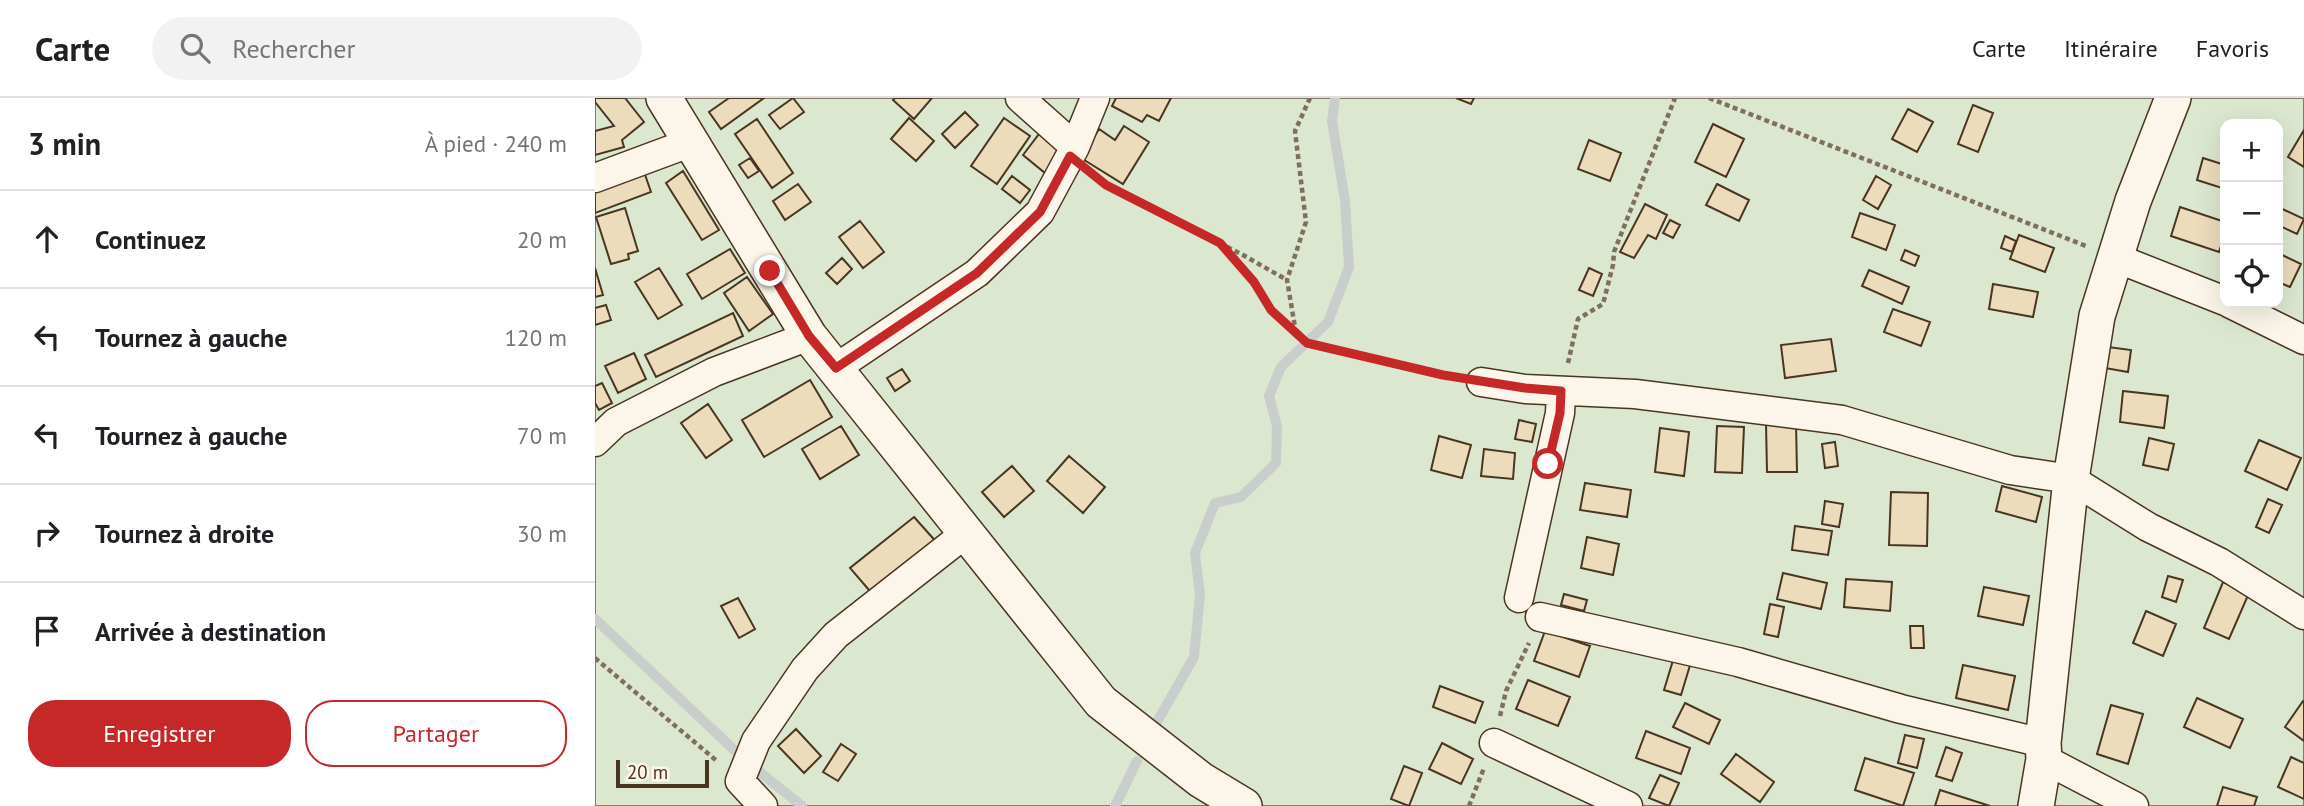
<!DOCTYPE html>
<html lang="fr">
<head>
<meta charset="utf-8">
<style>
  :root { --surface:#fff; --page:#f2f2f2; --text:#202124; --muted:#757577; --line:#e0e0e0; --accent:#c62828 }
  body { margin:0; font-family:"PT Sans",sans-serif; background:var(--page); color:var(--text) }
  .controls { position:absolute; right:21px; top:21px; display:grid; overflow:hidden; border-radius:14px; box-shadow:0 7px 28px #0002 }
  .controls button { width:63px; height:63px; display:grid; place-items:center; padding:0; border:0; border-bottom:2px solid var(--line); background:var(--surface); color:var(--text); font:35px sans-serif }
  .scale { position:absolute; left:21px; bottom:18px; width:93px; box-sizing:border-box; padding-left:7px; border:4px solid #4a3520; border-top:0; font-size:19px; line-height:24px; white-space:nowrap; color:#4a3520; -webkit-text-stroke:5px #fbf6e9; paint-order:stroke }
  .stop { position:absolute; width:21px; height:21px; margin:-16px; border:5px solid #c62828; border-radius:50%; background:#fff }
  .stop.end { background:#c62828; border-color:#fff; box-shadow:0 2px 7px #0008 }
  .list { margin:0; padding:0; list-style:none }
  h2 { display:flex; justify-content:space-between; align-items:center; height:91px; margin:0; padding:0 28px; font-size:30px }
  h2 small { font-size:23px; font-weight:400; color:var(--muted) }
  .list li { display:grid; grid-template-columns:46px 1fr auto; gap:21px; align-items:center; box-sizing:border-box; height:98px; padding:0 28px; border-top:2px solid var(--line) }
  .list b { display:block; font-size:26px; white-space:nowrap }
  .list em { font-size:23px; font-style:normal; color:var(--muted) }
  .actions { display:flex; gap:14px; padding:21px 28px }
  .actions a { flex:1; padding:16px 0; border:2px solid var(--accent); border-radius:28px; text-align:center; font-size:24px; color:var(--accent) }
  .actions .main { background:var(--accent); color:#fff }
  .icon { flex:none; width:38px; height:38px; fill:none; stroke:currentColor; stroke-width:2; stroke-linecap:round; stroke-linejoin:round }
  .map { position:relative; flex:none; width:1709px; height:708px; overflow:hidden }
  header { display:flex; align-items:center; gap:42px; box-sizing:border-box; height:98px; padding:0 35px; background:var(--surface); border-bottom:2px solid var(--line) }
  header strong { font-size:33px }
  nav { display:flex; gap:38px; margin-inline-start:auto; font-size:24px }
  .search { width:490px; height:63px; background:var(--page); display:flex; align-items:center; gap:18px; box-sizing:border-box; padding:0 24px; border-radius:38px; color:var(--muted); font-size:26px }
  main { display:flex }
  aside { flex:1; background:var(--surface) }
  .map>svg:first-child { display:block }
</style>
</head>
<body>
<header>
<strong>Carte</strong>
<div class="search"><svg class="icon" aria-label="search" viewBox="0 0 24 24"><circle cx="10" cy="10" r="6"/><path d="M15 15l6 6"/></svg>Rechercher</div>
<nav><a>Carte</a><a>Itinéraire</a><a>Favoris</a></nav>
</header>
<main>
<aside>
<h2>3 min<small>À pied · 240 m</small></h2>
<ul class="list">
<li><svg class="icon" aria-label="ahead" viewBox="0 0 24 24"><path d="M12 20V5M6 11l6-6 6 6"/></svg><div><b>Continuez</b></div><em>20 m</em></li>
<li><svg class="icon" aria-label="left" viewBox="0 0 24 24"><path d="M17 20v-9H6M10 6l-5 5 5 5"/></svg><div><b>Tournez à gauche</b></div><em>120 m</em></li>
<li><svg class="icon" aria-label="left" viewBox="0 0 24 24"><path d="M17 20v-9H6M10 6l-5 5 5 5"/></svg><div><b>Tournez à gauche</b></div><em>70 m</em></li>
<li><svg class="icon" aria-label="right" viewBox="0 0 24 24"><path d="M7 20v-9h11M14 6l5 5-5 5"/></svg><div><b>Tournez à droite</b></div><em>30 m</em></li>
<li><svg class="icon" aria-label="arrive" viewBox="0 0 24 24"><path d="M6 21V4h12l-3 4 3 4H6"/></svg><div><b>Arrivée à destination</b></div></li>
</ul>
<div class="actions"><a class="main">Enregistrer</a><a>Partager</a></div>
</aside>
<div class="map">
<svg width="1709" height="708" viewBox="0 0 1709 708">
  <rect width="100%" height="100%" fill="#fbf6e9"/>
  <path fill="#dce7d0" stroke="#887966" stroke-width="2" fill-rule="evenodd" d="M0,0h1709v708h-1709zM1630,26h53v179h-53z"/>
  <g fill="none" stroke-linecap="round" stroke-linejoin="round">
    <path stroke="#c9cecd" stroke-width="10" d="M0,521l152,143 55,44
      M555,636l44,-77 6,-62 -5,-42 20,-50 26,-6 35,-34 1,-37 -8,-30 12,-29 47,-45 21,-55 -4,-66 -13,-80 3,-23
      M520,708l22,-45"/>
  </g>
  <path fill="#ecdcbc" stroke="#4a3520" stroke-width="2" d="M0,0h30l19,24 -22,18 2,7 -29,8v-24l19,-5 -19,-24z
    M134,0h35l-43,31 -12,-17z
    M198,0l11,14 -24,17 -11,-14z
    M300,0h37l-18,21 -21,-19z
    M521,0h55l-12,23 -12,-6 -5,7 -30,-16z
    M861,0h18l-3,6z
    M1378,7l20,8 -15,39 -20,-8z
    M1313,11l25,13 -16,30 -25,-13z
    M370,14l13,13 -23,23 -13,-14z
    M314,20l25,23 -18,20 -25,-22z
    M409,20l26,18 -33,48 -26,-18z
    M162,21l36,54 -21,15 -37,-54z
    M1118,26l31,15 -18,38 -31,-15z
    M529,28l25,16 -26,42 -42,-26 18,-29 16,11z
    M1709,32v37l-16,-10z
    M444,36l22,17 -16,22 -22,-18z
    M994,42l32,13 -11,28 -32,-12z
    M155,60l9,13 -11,7 -9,-13z
    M1608,60l22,7v24l-28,-9z
    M47,68l9,26 -56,21v-29z
    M88,73l36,59 -17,10 -36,-57z
    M417,78l18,14 -10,13 -18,-14z
    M1281,78l15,9 -13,24 -15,-9z
    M203,86l13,18 -26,18 -12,-19z
    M1122,86l32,16 -10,21 -33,-16z
    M1050,106l22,11 -11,24 -8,-4 -14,23 -14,-6z
    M1585,109l45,15v12l-6,18 -48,-16z
    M1683,109l26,12 -7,15 -19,-9z
    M30,110l13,43 -10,3 1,5 -18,5 -15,-47z
    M1265,115l35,12 -9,25 -34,-13z
    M1075,122l10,5 -7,13 -10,-5z
    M265,123l24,31 -21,16 -24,-31z
    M1424,137l35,13 -9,24 -35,-13z
    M1410,138l11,5 -4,11 -11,-4z
    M135,151l15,24 -43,26 -15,-25z
    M1310,152l14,6 -4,10 -14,-6z
    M1683,155l23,11 -11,23 -12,-5z
    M247,160l10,11 -15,15 -11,-11z
    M0,170l8,27 -8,2z
    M64,170l23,37 -24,14 -23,-37z
    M994,170l13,6 -9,22 -14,-6z
    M1274,172l40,17 -7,17 -40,-18z
    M152,179l26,37 -24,17 -25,-38z
    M1398,186l45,8 -5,25 -44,-8z
    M11,207l5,15 -16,5v-17z
    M1298,211l37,13 -9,24 -37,-14z
    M138,215l10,23 -87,41 -11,-22z
    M1236,241l5,32 -51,7 -4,-33z
    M1513,249l23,3 -3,22 -23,-4z
    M39,255l12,26 -28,14 -13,-27z
    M307,271l8,12 -15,10 -8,-13z
    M215,282l22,37 -68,40 -22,-37z
    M7,285l10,20 -13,7 -4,-7v-17z
    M1528,293l45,5 -4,32 -44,-6z
    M113,306l24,36 -26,18 -25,-35z
    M924,322l17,4 -4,18 -17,-3z
    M1171,325h30l1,49h-30z
    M246,328l18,29 -39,24 -18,-30z
    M1122,328l27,1 -2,46 -27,-1z
    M1065,330l29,4 -5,44 -29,-4z
    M844,338l32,9 -9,33 -31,-8z
    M1554,340l25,6 -6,26 -25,-5z
    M1664,342l42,18 -14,32 -42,-19z
    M1240,344l3,24 -13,2 -3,-24z
    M889,351l31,4 -2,26 -32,-3z
    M474,358l36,31 -22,26 -36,-32z
    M417,368l22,25 -30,26 -22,-25z
    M990,385l46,7 -4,27 -47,-7z
    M1407,388l40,11 -6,25 -40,-11z
    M1296,394l37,1 -1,53 -38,-1z
    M1673,401l14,6 -13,28 -13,-6z
    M1230,403l18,3 -4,23 -17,-3z
    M319,419l25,28 -64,52 -25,-29z
    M1200,428l37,5 -4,24 -36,-5z
    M992,439l32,7 -6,31 -32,-7z
    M1188,475l44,10 -6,26 -44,-10z
    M1573,478l15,4 -7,22 -14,-5z
    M1251,481l46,3 -2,29 -46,-4z
    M1628,484l26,11 -20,46 -25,-11z
    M1389,489l45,9 -6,29 -45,-9z
    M969,496l23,6 -3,11 -23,-6z
    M143,500l17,31 -16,9 -18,-32z
    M1175,506l14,3 -6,30 -14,-3z
    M1551,513l30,13 -13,32 -30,-13z
    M1315,528h13l1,22h-13z
    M950,533l45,15 -11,31 -45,-16z
    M1079,559l17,5 -10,33 -17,-5z
    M1368,567l52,11 -7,34 -52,-12z
    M933,582l42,17 -12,29 -42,-17z
    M845,588l43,16 -8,21 -42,-16z
    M1602,600l46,21 -13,29 -46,-21z
    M1708,603l1,1v39l-19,-14z
    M1090,605l35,17 -11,24 -36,-17z
    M1516,607l32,9 -15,50 -31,-10z
    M201,631l25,27 -17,17 -26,-27z
    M1051,633l44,17 -9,26 -45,-16z
    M1310,637l19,4 -7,29 -19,-5z
    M847,645l31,16 -12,25 -32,-15z
    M246,646l15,10 -18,27 -15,-9z
    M1351,649l16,6 -10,28 -16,-5z
    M1141,656l38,28 -14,20 -39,-28z
    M1696,659l13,6v36l-26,-12z
    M1270,660l49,15 -11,33 -48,-16z
    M809,668l18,7 -13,33 -18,-7z
    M1065,677l19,8 -10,23 -20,-8z
    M1628,689l34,10 -3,9h-37z
    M1345,692l50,16h-55z"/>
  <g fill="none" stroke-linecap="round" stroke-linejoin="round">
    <defs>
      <path id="minor" d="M425,0l55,49
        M0,80l97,-36
        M1521,160l109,43
        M1634,205l75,37
        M241,270l141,-95 63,-61 35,-65 20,-49
        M886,284l44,7 110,5 207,26 168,50 61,9 77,48 71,35 85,53
        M0,344l21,-20 98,-50 95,-36
        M924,500l41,-185 1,-22
        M945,519l198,45 163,47 142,34
        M899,645l134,63
        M1449,661l90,47
        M168,708l-23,-25 16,-40 49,-72 31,-34 130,-102"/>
      <path id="tertiary" d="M69,0l145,238 292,366 100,78 43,26
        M1441,708l8,-47 -1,-16 28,-264 26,-163 36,-115 40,-103"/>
    </defs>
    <use href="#minor" stroke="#4a3520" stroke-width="31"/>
    <use href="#tertiary" stroke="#4a3520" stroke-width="38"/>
    <path stroke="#7f6f5c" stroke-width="4.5" stroke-dasharray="5 3.5" stroke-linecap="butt" d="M715,0l-15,33 11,91 -19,58 9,53 11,10 146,33
      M1114,0l377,148
      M498,76l13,11 137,70 44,25
      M628,148l31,36 17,28 25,23
      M973,265l10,-44 25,-15 10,-39 1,-13 61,-154
      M0,560l123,104
      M905,618l6,-25 23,-48
      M874,708l15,-38"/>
    <use href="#minor" stroke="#fbf6e9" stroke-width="28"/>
    <use href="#tertiary" stroke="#fbf6e9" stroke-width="35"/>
  </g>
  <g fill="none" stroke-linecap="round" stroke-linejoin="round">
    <path stroke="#c62828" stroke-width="9" d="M175,173l39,65 27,32 141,-95 63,-61 30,-56 36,29 114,58 34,39 17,28 36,33 136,32 82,13 36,3 -1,22 -12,51"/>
  </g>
</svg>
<div class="controls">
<button>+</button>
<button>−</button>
<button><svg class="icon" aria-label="locate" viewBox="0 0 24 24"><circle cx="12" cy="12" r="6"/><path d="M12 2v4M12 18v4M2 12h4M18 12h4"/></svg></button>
</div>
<div class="scale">20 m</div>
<div class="stop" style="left:953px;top:366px"></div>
<div class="stop end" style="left:175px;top:173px"></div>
</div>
</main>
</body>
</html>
